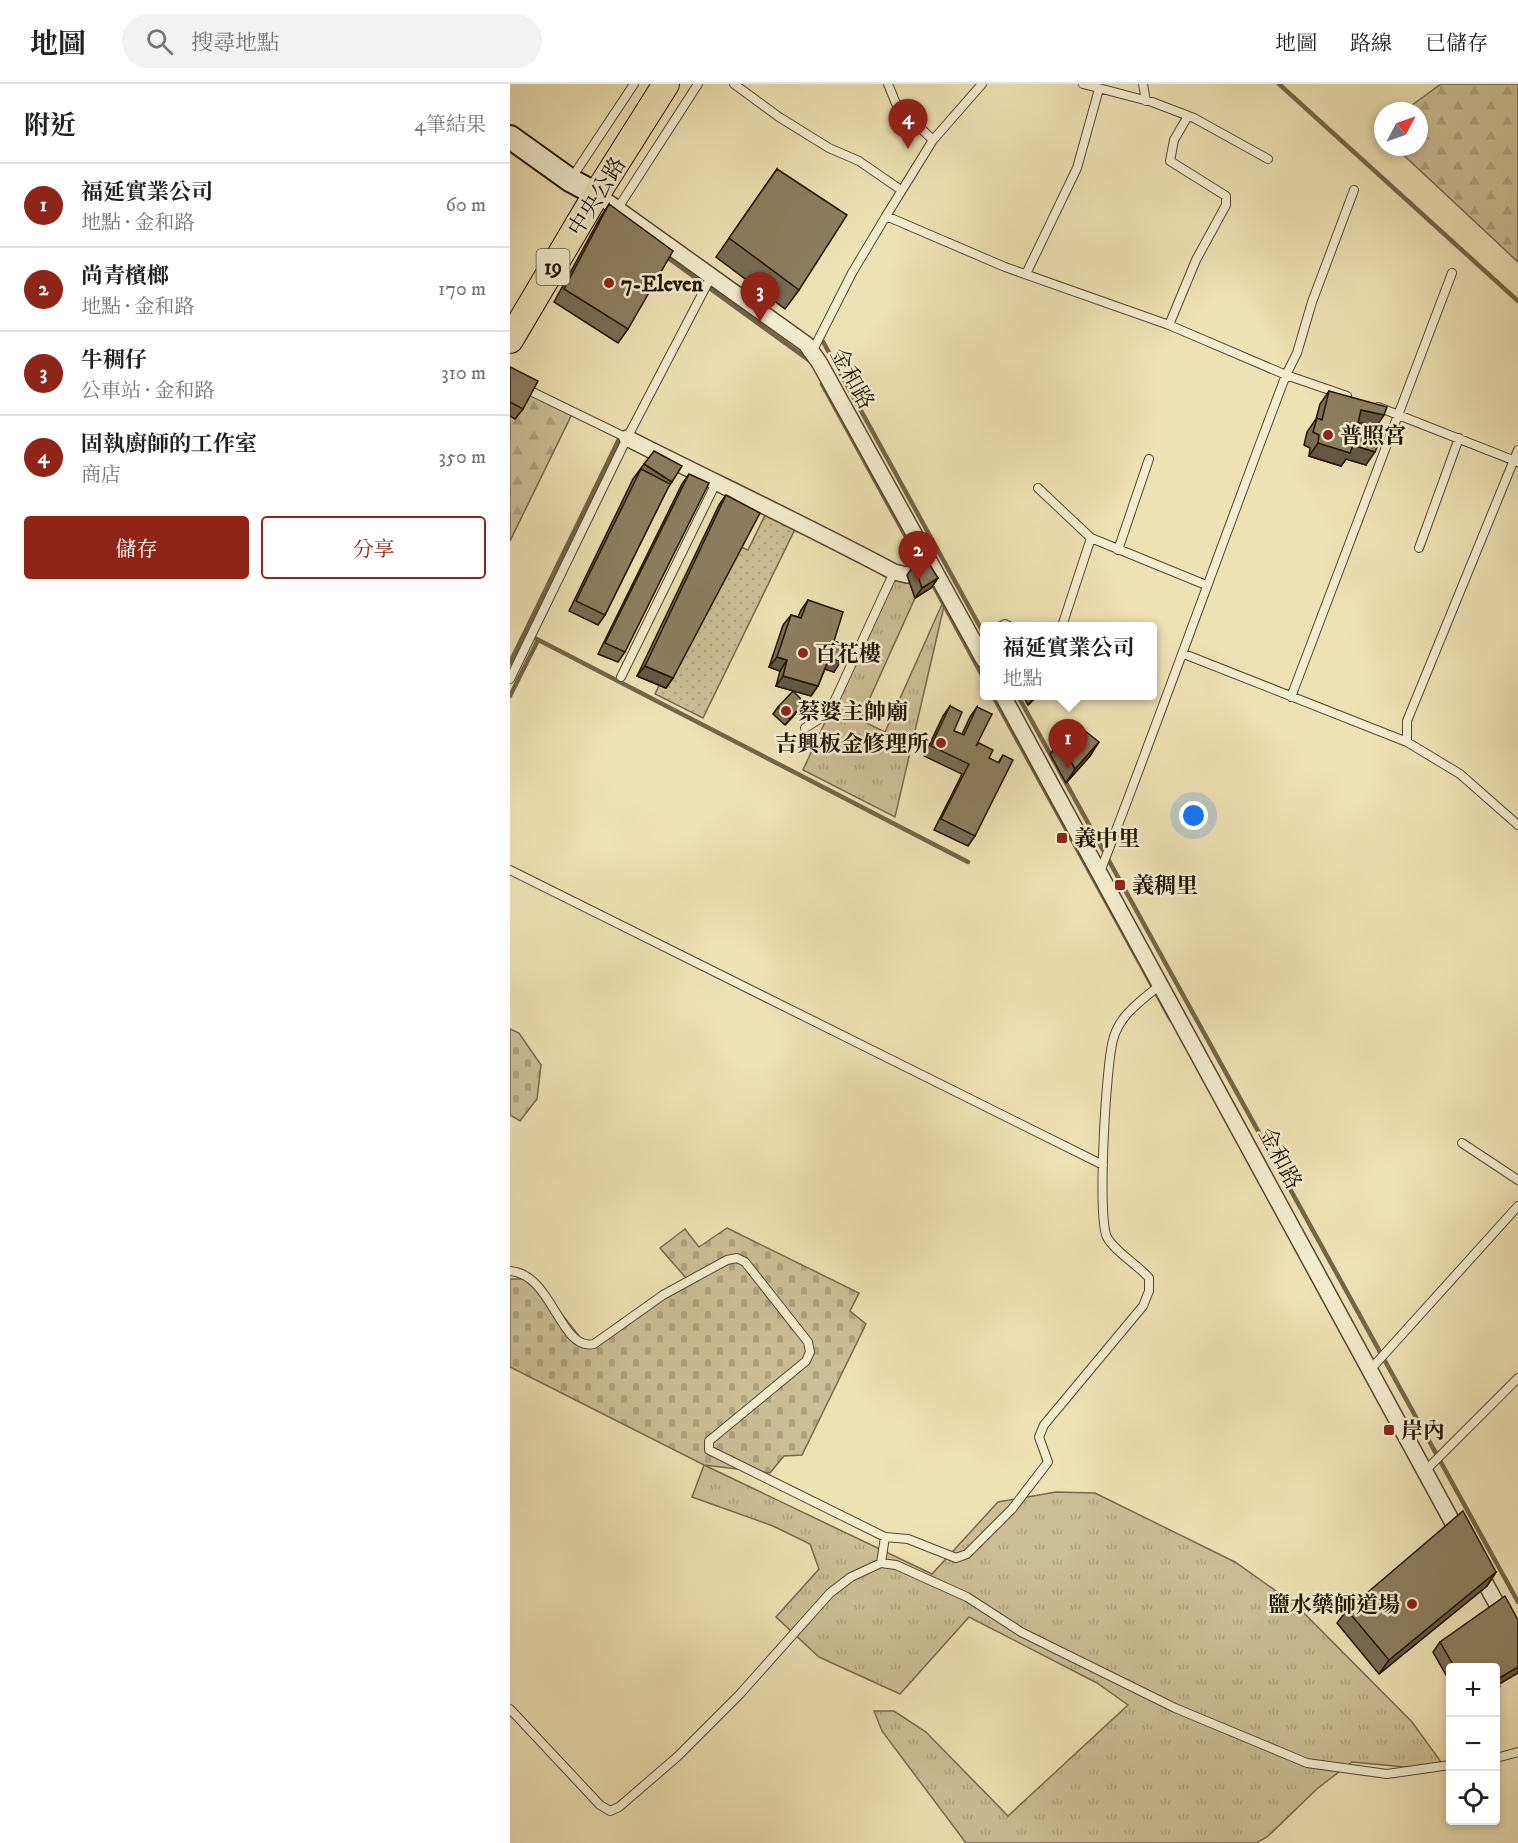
<!DOCTYPE html>
<html lang="zh-TW">
<head>
<meta charset="utf-8">
<style>
  :root { --surface:#fff; --page:#f2f2f2; --text:#202124; --muted:#757577; --line:#e0e0e0; --accent:#8f2418 }
  body { margin:0; font-family:"IM FELL DW Pica","Noto Serif TC",serif; background:var(--page); color:var(--text) }
  .controls { position:absolute; right:18px; bottom:18px; display:grid; overflow:hidden; border-radius:6px; box-shadow:0 3px 9px #0003 }
  .controls button { width:54px; height:54px; display:grid; place-items:center; padding:0; border:0; border-bottom:2px solid var(--line); background:var(--surface); color:var(--text); font:30px sans-serif }
  .compass { position:absolute; left:864px; top:18px; width:54px; height:54px; border-radius:50%; background:var(--surface); box-shadow:0 3px 9px #0003; rotate:49deg }
  .you { position:absolute; left:684px; top:732px; width:21px; height:21px; margin:-15px; border:4px solid #fff; border-radius:50%; background:#1a73e8; box-shadow:0 0 0 9px #1a73e833 }
  .badge { display:grid; place-items:center; width:39px; height:39px; border-radius:50%; background:var(--accent); color:#fff; font-size:20px; font-weight:700 }
  .pin { position:absolute; translate:-50% -50px; filter:drop-shadow(0 2px 3px #0008) }
  .pin::after { content:''; position:absolute; top:32px; width:21px; height:18px; background:inherit; clip-path:polygon(0 0,100% 0,50% 100%) }
  .popup { position:absolute; left:470px; top:538px; width:177px; height:78px; box-sizing:border-box; display:grid; place-content:center; border-radius:6px; background:var(--surface); filter:drop-shadow(0 2px 4px #0005); font-size:20px; white-space:nowrap; color:var(--muted) }
  .popup b { font-size:22px; color:var(--text) }
  .popup::after { content:''; position:absolute; left:50%; top:100%; margin-left:-12px; border:12px solid transparent; border-top-color:var(--surface) }
  .list { margin:0; padding:0; list-style:none }
  h2 { display:flex; justify-content:space-between; align-items:center; height:78px; margin:0; padding:0 24px; font-size:26px }
  h2 small { font-size:20px; font-weight:400; color:var(--muted) }
  .list li { display:grid; grid-template-columns:39px 1fr auto; gap:18px; align-items:center; box-sizing:border-box; height:84px; padding:0 24px; border-top:2px solid var(--line) }
  .list b { display:block; font-size:22px; white-space:nowrap }
  .list p { margin:0; font-size:20px; white-space:nowrap; color:var(--muted) }
  .list em { font-size:20px; font-style:normal; color:var(--muted) }
  .actions { display:flex; gap:12px; padding:18px 24px }
  .actions a { flex:1; padding:14px 0; border:2px solid var(--accent); border-radius:6px; text-align:center; font-size:21px; color:var(--accent) }
  .actions .main { background:var(--accent); color:#fff }
  .icon { flex:none; width:33px; height:33px; fill:none; stroke:currentColor; stroke-width:2; stroke-linecap:round; stroke-linejoin:round }
  .map { position:relative; flex:none; width:1008px; height:1759px; overflow:hidden }
  header { display:flex; align-items:center; gap:36px; box-sizing:border-box; height:84px; padding:0 30px; background:var(--surface); border-bottom:2px solid var(--line) }
  header strong { font-size:28px }
  nav { display:flex; gap:33px; margin-inline-start:auto; font-size:21px }
  .search { width:420px; height:54px; background:var(--page); display:flex; align-items:center; gap:15px; box-sizing:border-box; padding:0 21px; border-radius:33px; color:var(--muted); font-size:22px }
  main { display:flex }
  aside { flex:1; background:var(--surface) }
  .map>svg:first-child { display:block }
</style>
</head>
<body>
<header>
<strong>地圖</strong>
<div class="search"><svg class="icon" aria-label="search" viewBox="0 0 24 24"><circle cx="10" cy="10" r="6"/><path d="M15 15l6 6"/></svg>搜尋地點</div>
<nav><a>地圖</a><a>路線</a><a>已儲存</a></nav>
</header>
<main>
<aside>
<h2>附近<small>4筆結果</small></h2>
<ul class="list">
<li><span class="badge">1</span><div><b>福延實業公司</b><p>地點 · 金和路</p></div><em>60 m</em></li>
<li><span class="badge">2</span><div><b>尚青檳榔</b><p>地點 · 金和路</p></div><em>170 m</em></li>
<li><span class="badge">3</span><div><b>牛稠仔</b><p>公車站 · 金和路</p></div><em>310 m</em></li>
<li><span class="badge">4</span><div><b>固執廚師的工作室</b><p>商店</p></div><em>350 m</em></li>
</ul>
<div class="actions"><a class="main">儲存</a><a>分享</a></div>
</aside>
<div class="map">
<svg width="1008" height="1759" viewBox="0 0 1008 1759">
  <defs>
    <pattern id="grass-tufts" width="24" height="20" patternUnits="userSpaceOnUse" patternTransform="scale(1.5)"><rect width="24" height="20" fill="#ccbe97"/><path d="M3 7l-1-3M5 7V3M7 7l1-3M15 17l-1-3M17 17v-4M19 17l1-3" fill="none" stroke="#afa280"/></pattern>
    <pattern id="forest-firs" width="22" height="20" patternUnits="userSpaceOnUse" patternTransform="scale(1.5)"><rect width="22" height="20" fill="#ccbe97"/><path d="M5 1l3.5 6h-7zM16 11l3.5 6h-7z" fill="#afa280"/></pattern>
    <pattern id="cemetery-stones" width="16" height="16" patternUnits="userSpaceOnUse" patternTransform="scale(1.5)"><rect width="16" height="16" fill="#ccbe97"/><path d="M2 7V4a2 2 0 0 1 4 0v3zM10 15v-3a2 2 0 0 1 4 0v3z" fill="#afa280"/></pattern>
    <pattern id="park-dots" width="8" height="8" patternUnits="userSpaceOnUse" patternTransform="scale(1.5)"><rect width="8" height="8" fill="#ccbe97"/><path d="M2 2h.1M6 6h.1" fill="none" stroke="#afa280" stroke-width="1.8" stroke-linecap="round"/></pattern>
  </defs>
  <rect width="100%" height="100%" fill="#eee1b5"/>
  <filter id="stains"><feTurbulence type="fractalNoise" baseFrequency=".00333" numOctaves="4"/><feColorMatrix values="0 0 0 0 .2 0 0 0 0 .09 0 0 0 0 .02 0 0 0 .5 -.17"/></filter>
  <radialGradient id="worn" r=".72"><stop offset=".6" stop-color="#630" stop-opacity="0"/><stop offset="1" stop-color="#630" stop-opacity=".3"/></radialGradient>
  <path fill="url(#grass-tufts)" stroke="#78684d" stroke-width="1.5" d="M384,488l13,3 8,23 -55,122 25,12 62,-139 -52,224 -92,-47z
    M194,1381l228,109 66,-72 58,-10 39,1 140,69 61,43 116,117 32,44 -28,2 -64,-6 -34,26 -51,49 -11,6h-290l-84,-112 -8,-20h20l32,21 82,84 120,-111 -31,-22 -128,-66 -69,77 -81,-37 -43,-40 43,-48 -9,-25 -37,-18 -81,-29z"/>
  <path fill="url(#forest-firs)" stroke="#78684d" stroke-width="1.5" d="M931,0h77v178l-123,-115h24v-36h-15z
    M0,297l63,31 -63,129z"/>
  <path fill="url(#cemetery-stones)" stroke="#78684d" stroke-width="1.5" d="M0,945l9,4 22,32 -4,34 -17,22 -10,-6z
    M217,1144l132,65 -9,18 16,13 -64,131 -18,1 -14,17 -66,-8 -194,-98v-88h24l53,67 99,-68 -26,-30 25,-19 14,18z"/>
  <path fill="url(#park-dots)" stroke="#78684d" stroke-width="1.5" d="M258,425l30,14 -95,195 -48,-24 74,-152 19,8z"/>
  <g fill="none" stroke-linecap="round" stroke-linejoin="round">
    <path stroke="#746549" stroke-width="4.5" d="M769,0l239,217
      M154,171l146,106
      M311,254l163,296
      M312,300l100,182
      M421,497l53,98
      M15,549l443,229
      M0,579l111,-228
      M0,612l28,-56
      M483,612l178,324
      M508,612l500,906"/>
    <defs>
      <path id="lane" d="M224,0l45,33 50,31 30,13 42,29
        M378,0l9,22 36,34
        M573,0l69,18 42,16 74,41
        M633,0l3,17
        M61,95l63,-95
        M106,127l82,-127
        M376,132l47,-76 49,-56
        M516,190l51,-106 22,-79
        M659,241l27,-65 30,-55v-9l-56,-35 4,-21 14,-24
        M302,268l40,-79 34,-57 119,51 164,58 117,50 61,21
        M0,297l117,57
        M868,323l140,55
        M528,404l53,50
        M909,464l40,-110
        M608,466l31,-91
        M491,542l4,-2 4,2
        M552,542l29,-88 115,47
        M674,570l223,88 53,32 58,51
        M111,593l95,-194
        M0,595l117,-241 85,-163
        M781,613l161,-424
        M295,644l24,-15 65,-141
        M897,658v-21l111,-271
        M0,786l593,295
        M590,788c64,-165 123,-332 186,-497l11,-22 15,-51 42,-112
        M952,1059l56,37
        M0,1187c43,3 50,81 84,73l69,-49 64,-35 10,-2 8,4 63,80 2,10 -4,9 -97,80v9l176,87 23,2 48,19 11,-4 45,-45 36,-47 -9,-25 5,-12 99,-119 6,-15v-13c-11,-13 -35,-27 -42,-41 -10,-20 -1,-172 6,-197 6,-25 29,-40 47,-55
        M860,1286l148,-164
        M915,1387l93,-93
        M371,1479l4,-26
        M0,1625l90,96 10,6 9,-4 58,-50 63,-63 90,-101 21,-16 30,-14 15,2 71,32 54,35 154,76 132,55 80,11 63,-9
        M986,1674l22,-6"/>
      <path id="street" d="M88,111l208,149 13,18 165,298
        M117,354c89,45 179,87 267,134l13,3 17,-6
        M493,612l457,840
        M967,1484l41,75"/>
      <path id="secondary" d="M0,53l60,43 28,15"/>
      <path id="primary" d="M0,256l81,-137 75,-119"/>
    </defs>
    <use href="#lane" stroke="#564630" stroke-width="10"/>
    <use href="#street" stroke="#564630" stroke-width="18"/>
    <use href="#secondary" stroke="#241303" stroke-width="26"/>
    <use href="#primary" stroke="#241303" stroke-width="28"/>
    <use href="#lane" stroke="#f4eccf" stroke-width="8"/>
    <use href="#street" stroke="#f4eccf" stroke-width="15"/>
    <use href="#secondary" stroke="#f4eccf" stroke-width="22"/>
    <use href="#primary" stroke="#eee1b5" stroke-width="26"/>
  </g>
  <path fill="#796c53" stroke="#241303" stroke-width="1.5" d="M267,85l22,121 -14,19 -69,-52z
    M99,120l19,125 -10,14 -64,-41 46,-84z
    M0,283l13,42 -8,10 -5,-3z
    M819,307l46,38 -12,-3 -1,4 4,35 -20,-6 -5,7 -32,-10 1,-8 -6,-3 3,-13 9,-13 4,-15z
    M134,380l28,18 -5,7 -62,126 -7,10 -29,-14 64,-132z
    M179,390l-64,178 -7,10 -20,-8 84,-170z
    M216,411l-53,183 -7,10 -29,-12 82,-171z
    M404,481l24,13 -7,10 -16,10 -8,-23z
    M298,516l26,41v31l-9,-3 -7,17 -7,10 -35,-10 4,-15 -11,-4 14,-42 8,-10 7,2 3,-7z
    M513,612h14l-9,9z
    M294,618l-4,7 -15,16 -12,-11 5,-7z
    M440,622l4,25 8,3 8,-17 7,-10 -1,39 13,12 9,5 5,-8 -28,81 -7,10 -34,-16 28,-56 -38,-18 19,-40z
    M550,657l30,15 -24,27 -16,-29z
    M986,1488l-9,14 -108,88 -42,-51 10,-13z
    M1008,1536v53l-19,11 -3,9v-25h-46v14l-17,-30 7,-10z"/>
  <path fill="#635843" stroke="#241303" stroke-width="1.5" d="M851,326l23,5 -9,14 -24,-5z
    M808,359l35,2 22,7 -9,13 -20,-6 -5,7 -32,-10z
    M428,494l-7,10 -16,10 7,-10z
    M267,573l10,3 -7,11 -11,-4z
    M319,574l12,3 -7,11 -12,-4z
    M135,582l28,12 -7,10 -29,-12z
    M273,592l35,10 -7,10 -35,-10z
    M525,612h2l-9,9z
    M294,618l-4,7 -15,16 5,-6z
    M589,658l-9,14 -24,27 9,-14z
    M986,1488l-9,14 -108,88 10,-14z
    M1008,1583v6l-22,13v-6z"/>
  <path fill="#8d7e60" stroke="#241303" stroke-width="1.5" d="M267,85l70,46 -48,75 -70,-52z
    M99,120l64,47 -45,78 -64,-40z
    M0,283l28,14 -15,28 -13,-7z
    M819,307l58,16 -3,8 -23,-5 -3,13h6l-2,7 20,5 -7,17 -22,-7 -3,8 -32,-10 1,-8 -6,-3 4,-14 5,2z
    M144,367l28,15 -10,16 -28,-18z
    M131,385l29,15 -65,131 -29,-14z
    M179,390l20,9 -84,169 -20,-9z
    M216,411l34,18 -87,165 -28,-12z
    M404,481h16l8,13 -16,10z
    M298,516l35,12 -9,29 11,4 -4,16 -12,-3 -11,28 -35,-10 4,-16 -10,-3 14,-42 10,3z
    M283,607l11,11 -14,17 -12,-12z
    M440,622l12,6 -8,19 10,4 13,-28 15,7 -16,32 3,-3 14,7 -4,8 10,5 4,-8 10,5 -38,76 -34,-17 28,-55 -38,-18z
    M565,639l24,19 -24,27 -15,-28z
    M953,1427l33,61 -107,88 -42,-50z
    M995,1512l13,24v47l-22,13 4,6 -4,3v-21h-41l-15,-26z"/>
  <g fill="#8f2418" stroke="#f4eccf" stroke-width="2">
    <circle cx="99" cy="199" r="6"/>
    <circle cx="818" cy="351" r="6"/>
    <circle cx="293" cy="569" r="6"/>
    <circle cx="276" cy="627" r="6"/>
    <circle cx="431" cy="659" r="6"/>
    <rect x="546" y="748" width="12" height="12" rx="3"/>
    <rect x="604" y="795" width="12" height="12" rx="3"/>
    <rect x="873" y="1340" width="12" height="12" rx="3"/>
    <circle cx="902" cy="1520" r="6"/>
  </g>
  <g text-anchor="middle" stroke-width="5" stroke-linejoin="round" paint-order="stroke">
    <rect fill="#f4eccf" stroke="#625440" stroke-width="1.5" x="26.5" y="165" width="33" height="36" rx="4.5"/>
    <g font-size="21" font-weight="bold" fill="#241303">
      <text x="43" y="190">19</text>
    </g>
    <g font-size="22" fill="#241303" stroke="#f4eccf">
      <text transform="translate(86 112) rotate(-58)" y="8">中央公路</text>
      <text transform="translate(343 294) rotate(61)" y="8">金和路</text>
      <text transform="translate(771 1074) rotate(62)" y="8">金和路</text>
    </g>
    <g font-size="22" font-weight="bold" fill="#241303" stroke="#f4eccf" text-anchor="start">
      <text x="111" y="207">7-Eleven</text>
      <text x="830" y="359">普照宮</text>
      <text x="305" y="577">百花樓</text>
      <text x="288" y="635">蔡婆主帥廟</text>
      <text x="419" y="667" text-anchor="end">吉興板金修理所</text>
      <text x="564" y="762">義中里</text>
      <text x="622" y="809">義稠里</text>
      <text x="891" y="1354">岸內</text>
      <text x="890" y="1528" text-anchor="end">鹽水藥師道場</text>
    </g>
  </g>
  <rect width="100%" height="100%" filter="url(#stains)"/>
  <rect width="100%" height="100%" fill="url(#worn)"/>
</svg>
<div class="controls">
<button>+</button>
<button>−</button>
<button><svg class="icon" aria-label="locate" viewBox="0 0 24 24"><circle cx="12" cy="12" r="6"/><path d="M12 2v4M12 18v4M2 12h4M18 12h4"/></svg></button>
</div>
<svg class="compass" viewBox="-18 -18 36 36"><path d="M0-13l5 13h-10z" fill="#e53935"/><path d="M0 13l5-13h-10z" fill="#757577"/></svg>
<div class="you"></div>
<div class="pin badge" style="left:558px;top:685px">1</div>
<div class="popup"><b>福延實業公司</b>地點</div>
<div class="pin badge" style="left:408px;top:497px">2</div>
<div class="pin badge" style="left:250px;top:238px">3</div>
<div class="pin badge" style="left:398px;top:65px">4</div>
</div>
</main>
</body>
</html>
